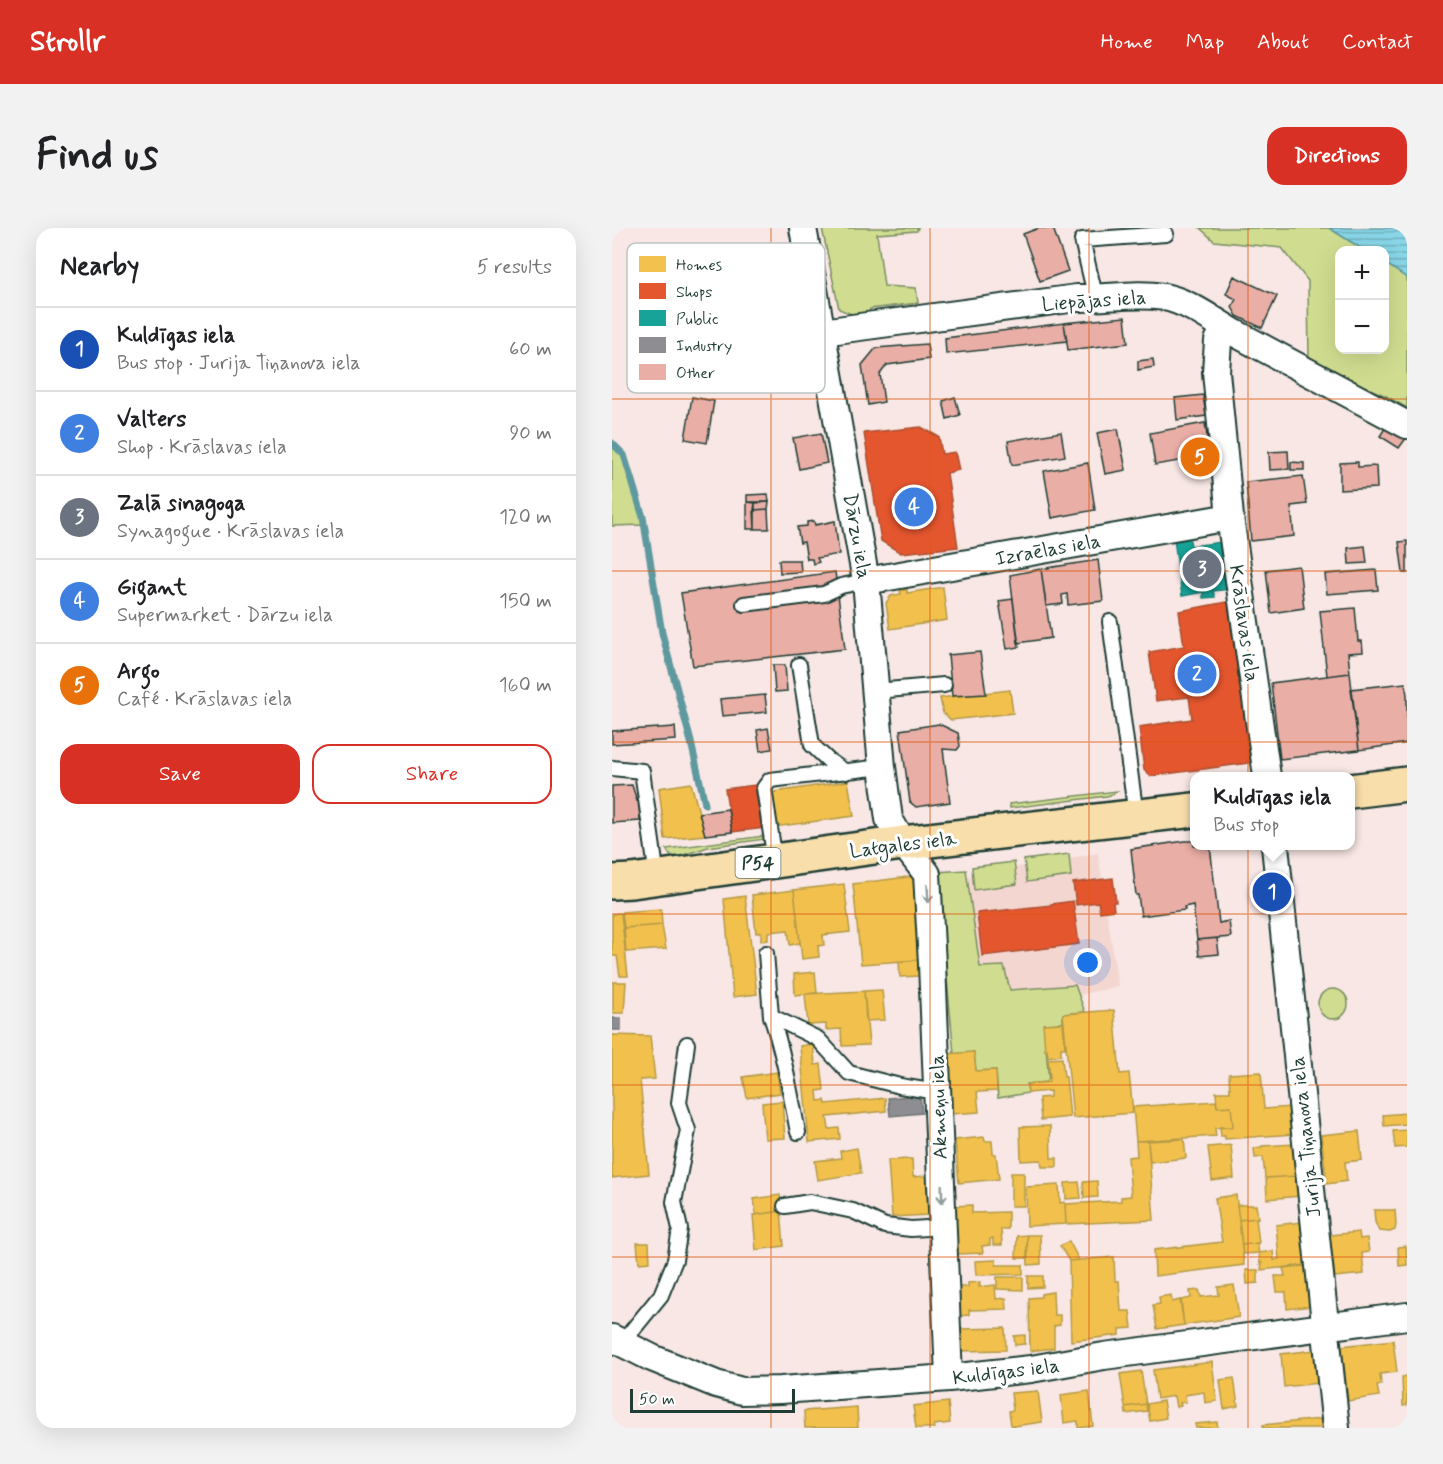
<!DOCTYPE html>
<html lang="en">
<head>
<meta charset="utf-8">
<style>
  :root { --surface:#fff; --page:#f2f2f2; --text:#202124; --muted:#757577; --line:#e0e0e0; --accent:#d93025 }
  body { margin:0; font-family:Mynerve,sans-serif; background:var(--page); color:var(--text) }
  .controls { position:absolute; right:18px; top:18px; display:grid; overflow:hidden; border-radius:12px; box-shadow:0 6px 24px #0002 }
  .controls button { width:54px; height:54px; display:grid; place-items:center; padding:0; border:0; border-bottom:2px solid var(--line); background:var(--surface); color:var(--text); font:30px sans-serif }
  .scale { position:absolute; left:18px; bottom:15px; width:165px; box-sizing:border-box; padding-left:6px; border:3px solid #1f3d34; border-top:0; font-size:16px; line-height:21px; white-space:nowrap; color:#1f3d34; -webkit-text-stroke:4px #fff; paint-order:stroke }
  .you { position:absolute; left:476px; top:735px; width:21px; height:21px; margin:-15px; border:4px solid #fff; border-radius:50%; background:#1a73e8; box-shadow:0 0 0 9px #1a73e833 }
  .badge { display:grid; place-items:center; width:39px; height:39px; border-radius:50%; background:var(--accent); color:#fff; font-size:20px; font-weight:700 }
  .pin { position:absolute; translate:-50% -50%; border:3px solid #fff; box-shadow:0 2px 6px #0006 }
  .popup { position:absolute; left:578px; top:544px; width:165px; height:78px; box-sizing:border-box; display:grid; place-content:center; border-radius:12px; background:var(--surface); filter:drop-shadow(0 2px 4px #0005); font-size:20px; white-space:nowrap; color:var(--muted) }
  .popup b { font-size:22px; color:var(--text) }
  .popup::after { content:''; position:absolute; left:50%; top:100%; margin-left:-12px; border:12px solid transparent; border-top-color:var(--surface) }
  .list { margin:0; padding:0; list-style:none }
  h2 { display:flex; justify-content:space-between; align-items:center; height:78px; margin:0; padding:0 24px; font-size:26px }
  h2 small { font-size:20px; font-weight:400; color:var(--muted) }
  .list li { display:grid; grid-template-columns:39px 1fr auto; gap:18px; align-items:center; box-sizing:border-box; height:84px; padding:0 24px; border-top:2px solid var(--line) }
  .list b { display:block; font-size:22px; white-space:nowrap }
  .list p { margin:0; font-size:20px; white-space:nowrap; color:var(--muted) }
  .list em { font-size:20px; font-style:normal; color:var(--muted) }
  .actions { display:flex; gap:12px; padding:18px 24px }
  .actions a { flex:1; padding:14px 0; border:2px solid var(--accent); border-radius:18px; text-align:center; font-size:21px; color:var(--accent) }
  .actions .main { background:var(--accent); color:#fff }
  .map { position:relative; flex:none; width:795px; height:1200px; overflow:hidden; border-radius:18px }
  header { display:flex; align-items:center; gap:36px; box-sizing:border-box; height:84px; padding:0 30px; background:var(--accent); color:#fff }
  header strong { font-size:28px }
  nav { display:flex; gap:33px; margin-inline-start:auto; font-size:21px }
  .intro { display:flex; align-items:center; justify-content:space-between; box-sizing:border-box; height:144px; padding:0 36px }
  h1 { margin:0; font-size:42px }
  .button { padding:15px 27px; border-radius:18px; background:var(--accent); color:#fff; font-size:21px; font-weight:700 }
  main { display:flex; gap:36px; padding:0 36px }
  aside { flex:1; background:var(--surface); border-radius:18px; box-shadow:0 6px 24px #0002 }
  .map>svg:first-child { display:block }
</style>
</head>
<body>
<header>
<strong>Strollr</strong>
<nav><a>Home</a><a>Map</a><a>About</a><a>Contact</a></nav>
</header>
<div class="intro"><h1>Find us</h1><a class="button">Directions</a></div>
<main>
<aside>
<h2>Nearby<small>5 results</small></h2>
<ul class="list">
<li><span class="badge" style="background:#1a4fb4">1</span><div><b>Kuldīgas iela</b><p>Bus stop · Jurija Tiņanova iela</p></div><em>60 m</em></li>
<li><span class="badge" style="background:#3f7fe0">2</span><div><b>Valters</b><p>Shop · Krāslavas iela</p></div><em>90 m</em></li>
<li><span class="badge" style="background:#6b7280">3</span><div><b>Zalā sinagoga</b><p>Synagogue · Krāslavas iela</p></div><em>120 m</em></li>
<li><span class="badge" style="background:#3f7fe0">4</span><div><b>Gigant</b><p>Supermarket · Dārzu iela</p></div><em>150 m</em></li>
<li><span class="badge" style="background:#e8710a">5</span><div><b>Argo</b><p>Café · Krāslavas iela</p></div><em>160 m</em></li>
</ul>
<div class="actions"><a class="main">Save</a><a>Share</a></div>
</aside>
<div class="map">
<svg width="795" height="1200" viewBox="0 0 795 1200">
  <defs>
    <pattern id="water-rules" width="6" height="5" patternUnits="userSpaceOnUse" patternTransform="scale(1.5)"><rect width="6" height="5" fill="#88d6e8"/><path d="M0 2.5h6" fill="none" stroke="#6fafbd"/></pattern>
  </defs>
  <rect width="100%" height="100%" fill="#f8e7e4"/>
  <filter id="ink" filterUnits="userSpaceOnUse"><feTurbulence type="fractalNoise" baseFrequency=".0167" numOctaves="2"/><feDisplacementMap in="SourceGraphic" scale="12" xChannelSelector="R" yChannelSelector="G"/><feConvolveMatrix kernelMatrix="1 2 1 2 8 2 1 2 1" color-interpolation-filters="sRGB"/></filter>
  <g filter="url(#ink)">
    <path fill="#f4d6d1" d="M486,625l20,133 -173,41 4,-148z"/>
    <path fill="#d0dd90" stroke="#788d62" stroke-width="1.5" d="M210,0h96l-1,3 -40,3 7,52 32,2 2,15 -48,6 -1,4 -15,2 -15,-6z
      M588,0h129l35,22h-24v100h44l1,-87 22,15v130l-21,-12 -77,-34 -1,-81 -26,-33 -68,-7z
      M0,218l12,9 20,70 -32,1z
      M505,563l-4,3 -6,2 -97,12 -1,-4z
      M152,608l1,3 -57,8 -31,10 -7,-2 -4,-6z
      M457,626l2,22 -44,6 -3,-22z
      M402,634l3,22 -43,6 -2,-23z
      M354,642l14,97 24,-1 6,24 65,-5 10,27 -22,2v9l-19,1 5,58 -22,2 1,9 -30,5 -2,-28 -20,1 -2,-19 -20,2 -17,-182z
      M706 776a15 15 0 1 1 30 0a15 15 0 1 1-30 0Z"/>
    <path fill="url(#water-rules)" stroke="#5e99a0" stroke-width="1.5" d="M717,0h78v50l-22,-15 -1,-13h-20z"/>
    <path fill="#f2c14e" stroke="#b39946" stroke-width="1.5" d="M331,359l4,33 -57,9 -4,-26 5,-7 10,-2 -1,-3 7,-2v4z
      M398,462l3,23 -62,7 -8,-7 -3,-15z
      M236,553l6,35 -80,11 -5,-34z
      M79,555l14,52 -40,4 -6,-51z
      M303,648l3,30 -1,30 1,24 -57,4 -8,-80z
      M232,656l6,48 -27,3 1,10 -6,1 1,11 -17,2 -8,-69z
      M182,662l6,53 -10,2 -2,-15 -20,2v8l-7,1v-9l-5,1 -4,-38z
      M133,668l12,98 -24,3 -9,-98z
      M49,681l1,16 -38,3 -2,-16z
      M9,685l7,63h-8l-3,-20h-5v-42z
      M50,697l4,24 -40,3 -2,-24z
      M306,732l1,16 -19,1 -1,-15z
      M203,744l2,21 -22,2 -1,-21z
      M1,754h13l-2,31h-11z
      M270,762l3,30 -19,1 -2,-30z
      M252,763l5,54 -27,1 -1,-17 -15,1v-6l-18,1 -3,-31z
      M502,782l6,64 9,-1 4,40 -60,5 -10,-104z
      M451,795l2,25h-4v7l-13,2 -1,-8 -2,1 -2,-26z
      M0,807l38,1 5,43 -15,1 9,94 -37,4z
      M201,816l2,21 6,-1 3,26 -7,1 1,10 7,-1 1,4 59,-6 1,13 -59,6 2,12 10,-1 1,11 -31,3 -9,-96z
      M362,824l2,19 20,-1 1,21 -20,1 2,20 -28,2 -5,-60z
      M450,830l2,19h2l4,40 -29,3 -2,-22 11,-1v-6l-22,2 -1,-9 22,-2 -1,-3 2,-1 -2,-19z
      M165,844l3,21 -33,5 -4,-21z
      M649,844l3,37 27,-2 3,27 -69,5v-3h-4l-1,-9h13l-2,-21 -14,1 -1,-15h14l-1,-18z
      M170,873l3,37 -20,1 -3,-36z
      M604,873l1,6 14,-1 2,21 -18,1 1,8 -80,5 -3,-34z
      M795,885v11l-23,2 -1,-11z
      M438,898l1,32h6v9h-15l-1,-7 -20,1 -1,-34z
      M795,902v17l-12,1 -2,-17z
      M747,903l3,29 -17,2 2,19 -20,3 -6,-49z
      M372,909l1,4h7l1,13h3l3,25 -40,4 -4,-43z
      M572,911l2,19 -36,4 -2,-21z
      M524,913h12l6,79 -88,4 -1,-20 56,-3v-4l10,-1 -3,-39 9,-1z
      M683,916l2,32 -32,2 -2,-21 -8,1 -1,-10 8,-1v-1z
      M619,917l3,33 -22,3 -4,-34z
      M245,920l4,25 -43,7 -3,-19 26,-3 -1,-7z
      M300,931l1,18 13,-1 2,39 -36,2 -4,-57z
      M399,945h13v33h-13z
      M685,948l3,20 -33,3 -1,-21z
      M485,953l1,16 -14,1 -1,-16z
      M467,954l2,16 -15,1 -1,-16z
      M447,957l1,18 5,-1 1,22 -39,2 -1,-39z
      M168,967l1,16 -25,4 -2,-16z
      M624,967l8,70 -89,11 -1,-26 68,-8 -7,-44z
      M360,977v8l36,-1v17h-7l1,16h-9v-7l-3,1v6l-8,1 1,7 -27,1 -2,-48z
      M625,977h19l2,13 -19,2z
      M762,982h21l1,14 -1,6 -5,2 -11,-1 -4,-9z
      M169,983l3,35 -28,4 -3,-35z
      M644,990l3,25 -17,2 -3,-25z
      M690,994l4,43 -45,5 1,-7 -2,1 -1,-11 14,-2 1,9 5,-1 -3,-34z
      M747,1004l1,7 7,-1 2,14 -7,1 2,21 -29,3 -5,-42z
      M415,1007v23h-11l1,-22z
      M415,1007h13l1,29 -13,1z
      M457,1013l10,19 -10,1 -9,-15z
      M25,1015h12l1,19 -11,1z
      M645,1015l2,10 -16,1 -1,-9z
      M794,1018l1,19 -8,1 -1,-19z
      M502,1029l1,24h4l2,30h9l2,17 -12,1v6l-49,6 -2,-80z
      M384,1032v5h27v9l-47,1 -1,-14z
      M695,1038l4,40 -24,3 -1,-17h-9l-2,-16h10l-2,-8z
      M634,1042h12v13l-11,1z
      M416,1048h15v11l-15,1z
      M385,1049h26v13l-26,-1z
      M368,1054l-1,5 16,-2 1,14 10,-1 1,11 -38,1v5l-12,1 -1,-29h12v-4z
      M622,1057l5,32 -55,8 -3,-25 10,-2 -1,-7 9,-1 2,7 18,-2 -1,-8z
      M441,1064l1,23h6v10l-6,1v22l-24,3 -1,-53 12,-1v-3z
      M559,1067l1,7 8,-2 4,25 -27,4 -4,-24 7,-1 -1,-7z
      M393,1100l1,22 -46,1v-22z
      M413,1107v9l-10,1 -1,-9z
      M781,1112l4,32 -17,2 1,11 -4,1 2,10 -31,5 -6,-55z
      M703,1122l3,33 -34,4 -3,-33z
      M600,1134l5,39 -12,2 -1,-11 -19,3 1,7 -6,1 1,3 -5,1 -2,-11 -17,3 -4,-29z
      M529,1143l5,33 -21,3 -5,-33z
      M795,1148v29l-4,1 -1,-29z
      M622,1150l4,28 -14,3 -4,-29z
      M426,1163l4,31 -28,4 -3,-1 -2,-14 4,-1 -2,-17z
      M477,1163l4,35 -15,2v-7l-14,2 -3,-28z
      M551,1173l3,17 -16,3 -3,-17z
      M336,1174l2,21 -16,2 1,3h-19l-3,-22z
      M534,1176l1,7 -21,3 -1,-7z
      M245,1179l1,21h-53l-1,-17z
      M708,1191l2,9h-59v-3z
      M605,1194l1,6h-22l-1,-4z"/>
    <path fill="#e4572e" stroke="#a94f30" stroke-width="1.5" d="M309,199l18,10 3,17 13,-2 4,18 -12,3 11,74 -57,6 -20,-12 -17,-108z
      M620,373l21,158 -4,4 -98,13 -7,-6 -5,-43 53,-8 -3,-22 -33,4 -7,-49 35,-6 -5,-35z
      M143,557l4,24h3l3,19 -33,4 -7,-43z
      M501,650l3,24h-3l1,8 -14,2 -2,-10 -22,3 -3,-22z
      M461,673l6,43 -97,12 -5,-43 75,-8 -1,-1z"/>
    <path fill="#17a398" stroke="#19847a" stroke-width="1.5" d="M577,308l2,10 31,-4 8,47 -17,2 2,6 -12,1v-6l-21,4 -8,-57z"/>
    <path fill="#8d8d92" stroke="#6c7576" stroke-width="1.5" d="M0,790h9v12h-9z
      M308,867l2,18 -32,3 -2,-18z"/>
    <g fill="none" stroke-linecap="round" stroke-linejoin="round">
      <path stroke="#5e99a0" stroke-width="7" d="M0,215l12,12 19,62 19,116 29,109 14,62"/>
    </g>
    <path fill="#e9aea6" stroke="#1f3d34" stroke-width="1.5" d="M427,0h14l15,43 -28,10 -17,-47z
      M622,48l43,20 -15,32 -25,-12 -5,-9 4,-8 -10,-5z
      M169,52l1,7 16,-3 5,34 -20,3 1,5 -8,1 -1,-6 -6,2 -8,-39z
      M92,73h10l1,15 -10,1z
      M124,80l1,8 -17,2 -1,-8z
      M147,81l2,10 -19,3 -1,-11z
      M513,89l3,26 -60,7 -4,-27z
      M452,95l3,18 -121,13 -1,-16z
      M315,116l2,15 -42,6 -7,9 4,28 -16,3 -6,-40 14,-17z
      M541,131l1,8 -16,3v-9z
      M591,167l3,21 -29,4 -2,-22z
      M80,169l22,4 -7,42 -22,-4z
      M343,169l5,18 -13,4 -4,-18z
      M593,195l5,33 -55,9 -5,-32z
      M775,197l20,12 -8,11 -19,-12z
      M506,201l8,41 -21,4 -8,-41z
      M449,204l4,24 -53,9 -4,-24z
      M209,205l6,30 -28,6 -6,-31z
      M676,223l1,18 -19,1 -1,-18z
      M679,234l13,1v7h-13z
      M746,234v5l18,-1 1,22 -37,2v-27z
      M476,235l7,47 -43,8 -8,-47z
      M691,248l4,28 -16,2 3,30 -43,5 -5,-59z
      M156,266l1,8h-22v-7z
      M135,274l8,1v26h-8z
      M157,274l-1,7 -14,1 1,-7z
      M156,281l1,20h-14l-1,-19z
      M202,293l1,4 20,-4 4,33 -22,4 2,4 -6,2 -1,-5h-5l-3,-17 -4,1 -3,-16 10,-1v-4z
      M795,313v32h-4l-4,-31z
      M753,318l2,17 -18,1 -1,-16z
      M167,332h21l1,12 -21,1z
      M486,332l5,41 -35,4 -1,-11 -5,1 1,9 -17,2 -5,-37z
      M687,338l5,42 -33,5 -5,-43z
      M429,341l10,69 -33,5 -8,-68z
      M764,342l2,20 -51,4 -2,-20z
      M223,344l10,77 -152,17 -12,-73z
      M401,371l6,48 -12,2 -8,-48z
      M743,380l3,33h4l1,11 -15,1 2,20 -23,3 -7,-65z
      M368,424l6,42 -34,2 -4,-41z
      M161,437h12l2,26 -12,1z
      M738,445l9,77 -79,9 -9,-76z
      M793,455l2,12v48l-48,7 -8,-61z
      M153,467l2,17 -45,4 -2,-17z
      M327,496l19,9 2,13 -3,4 -14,-1 7,53 -34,5 -6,-5 -10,-72z
      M63,499l1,13 -64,4v-13z
      M156,500l4,21 -12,2 -3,-21z
      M20,557l5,16 2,-1 1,21 -28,2v-37z
      M116,581l4,23 -27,3 -6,-22z
      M573,613h9v5h16l9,77 10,-2 2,16 -34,3 -4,-35 -9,2 1,3 -44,6 -3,-21h-2l-5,-46z
      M605,710l2,16 -20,2 -2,-16z"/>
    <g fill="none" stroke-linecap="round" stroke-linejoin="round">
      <defs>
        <path id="service" d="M484,71l-14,-59 84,-6
          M132,376l80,-10 17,-8 25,-5
          M498,394l26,194
          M187,437l13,80 17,16 17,11
          M264,463l68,-6
          M0,540l30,3 15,106
          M163,633l-11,-73 6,-8 112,-13
          M154,725l5,63 47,23 31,34 51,13 37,6
          M159,788c13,38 19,76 27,116
          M173,978l25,-4 43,9 32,15 26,3 32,-2
          M10,1115l39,-48 14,-35 5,-31 -6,-27 14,-72 -9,-27 8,-59"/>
        <path id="minor" d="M191,0l63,353 16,186 7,52 14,24 24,31 5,90 17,414
          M613,99l-7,14 -2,31 14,145 37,259
          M210,104l255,-34c28,1 58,-6 87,-1 23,4 49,23 69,35 58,31 116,62 174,93
          M254,353l364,-64
          M663,618l61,582
          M0,1110l40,20 64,26 26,7 39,-1 168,-12 82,-9 73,-13 303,-40"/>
        <path id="primary" d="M738,563l57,-7
          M0,654l20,-1 271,-38 291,-33"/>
      </defs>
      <use href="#service" stroke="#1f3d34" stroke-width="18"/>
      <use href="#minor" stroke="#1f3d34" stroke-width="30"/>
      <use href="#primary" stroke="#1f3d34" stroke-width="38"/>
      <use href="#service" stroke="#fff" stroke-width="14"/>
      <use href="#minor" stroke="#fff" stroke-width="26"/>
      <use href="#primary" stroke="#f8deab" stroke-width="33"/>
    </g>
    <defs><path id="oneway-shaft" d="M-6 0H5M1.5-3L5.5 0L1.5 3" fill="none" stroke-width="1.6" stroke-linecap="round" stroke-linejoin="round" transform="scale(1.5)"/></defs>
    <g stroke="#8f9e9a">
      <use href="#oneway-shaft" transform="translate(316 666) rotate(86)"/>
      <use href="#oneway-shaft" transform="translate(330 966) rotate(88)"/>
    </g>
  </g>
  <path fill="none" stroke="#de580e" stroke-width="1.5" stroke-opacity="0.55" d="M159,0v1200M318,0v1200M477,0v1200M636,0v1200M0,171h795M0,343h795M0,514h795M0,686h795M0,857h795M0,1029h795"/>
  <g text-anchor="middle" stroke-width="6" stroke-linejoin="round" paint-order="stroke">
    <rect fill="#fff" stroke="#627771" stroke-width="1.5" x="123.5" y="620" width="45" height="30" rx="4.5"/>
    <g font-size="18" font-weight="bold" fill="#1f3d34">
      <text x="146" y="641">P54</text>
    </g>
    <g font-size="20" fill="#1f3d34" stroke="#fff">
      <text transform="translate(482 72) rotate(-4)" y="7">Liepājas iela</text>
      <text transform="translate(246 308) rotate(80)" y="7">Dārzu iela</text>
      <text transform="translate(436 321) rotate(-10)" y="7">Izraēlas iela</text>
      <text transform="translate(633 395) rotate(82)" y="7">Krāslavas iela</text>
      <text transform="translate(291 616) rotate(-7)" y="7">Latgales iela</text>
      <text transform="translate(326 879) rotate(-92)" y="7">Akmeņu iela</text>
      <text transform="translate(693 909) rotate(-96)" y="7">Jurija Tiņanova iela</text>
      <text transform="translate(394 1143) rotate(-7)" y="7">Kuldīgas iela</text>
    </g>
  </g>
  <rect x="15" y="15" width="198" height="150" rx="9" fill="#fff" stroke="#bcc5c2" stroke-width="1.5"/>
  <rect x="27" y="28" width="27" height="16" fill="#f2c14e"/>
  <rect x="27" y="55" width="27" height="16" fill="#e4572e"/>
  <rect x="27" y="82" width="27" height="16" fill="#17a398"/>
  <rect x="27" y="109" width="27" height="16" fill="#8d8d92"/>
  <rect x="27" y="136" width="27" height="16" fill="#e9aea6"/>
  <g font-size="16" fill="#1f3d34">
    <text x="64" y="42">Homes</text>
    <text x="64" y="69">Shops</text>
    <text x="64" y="96">Public</text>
    <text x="64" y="123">Industry</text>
    <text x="64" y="150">Other</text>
  </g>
</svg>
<div class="controls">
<button>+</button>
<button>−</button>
</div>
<div class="scale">50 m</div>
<div class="you"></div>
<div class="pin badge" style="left:660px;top:664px;background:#1a4fb4">1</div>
<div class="popup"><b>Kuldīgas iela</b>Bus stop</div>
<div class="pin badge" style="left:585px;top:446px;background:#3f7fe0">2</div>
<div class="pin badge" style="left:590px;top:341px;background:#6b7280">3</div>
<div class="pin badge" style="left:302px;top:279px;background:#3f7fe0">4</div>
<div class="pin badge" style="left:588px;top:229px;background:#e8710a">5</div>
</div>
</main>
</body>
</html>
